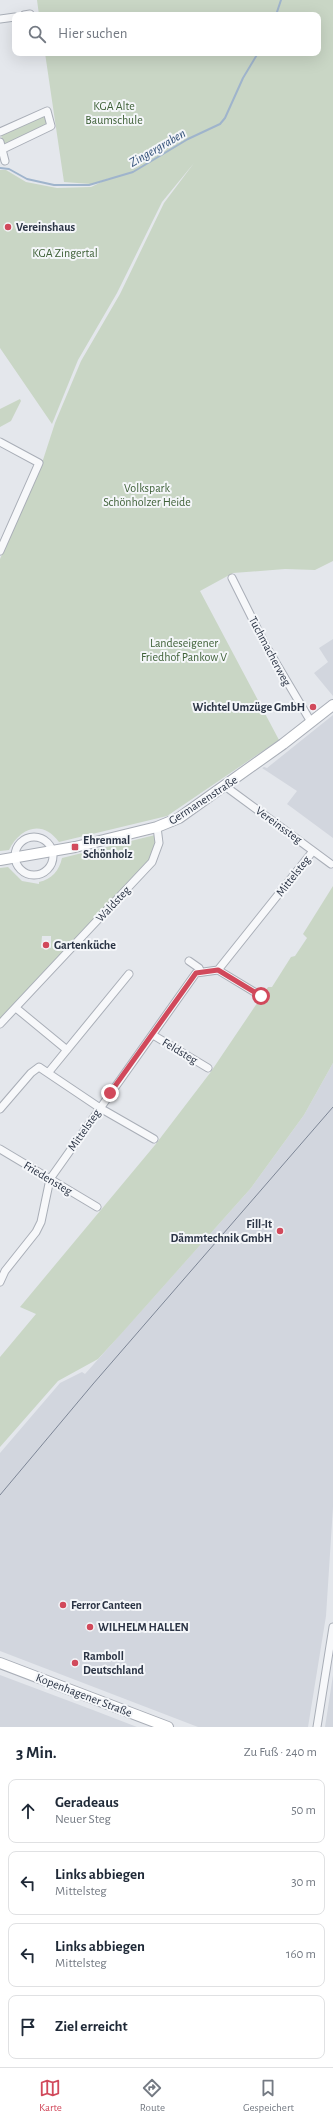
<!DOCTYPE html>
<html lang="de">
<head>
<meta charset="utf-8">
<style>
  :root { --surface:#fff; --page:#f2f2f3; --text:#1f2937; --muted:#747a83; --line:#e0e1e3; --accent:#d1495b }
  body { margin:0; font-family:"Alegreya Sans",sans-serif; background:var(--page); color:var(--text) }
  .stop { position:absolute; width:12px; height:12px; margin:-9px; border:3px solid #d1495b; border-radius:50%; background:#fff }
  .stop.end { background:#d1495b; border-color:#fff; box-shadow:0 1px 4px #0008 }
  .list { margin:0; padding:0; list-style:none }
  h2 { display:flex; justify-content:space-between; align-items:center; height:52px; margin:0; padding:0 16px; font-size:17px }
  h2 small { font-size:13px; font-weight:400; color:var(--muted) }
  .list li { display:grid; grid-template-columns:26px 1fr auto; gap:12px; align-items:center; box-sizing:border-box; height:64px; margin:0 8px 8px; padding:0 8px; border:1px solid var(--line); border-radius:8px }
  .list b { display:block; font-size:15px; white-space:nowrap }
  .list p { margin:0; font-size:13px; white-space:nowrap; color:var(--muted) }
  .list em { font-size:13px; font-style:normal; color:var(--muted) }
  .icon { flex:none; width:22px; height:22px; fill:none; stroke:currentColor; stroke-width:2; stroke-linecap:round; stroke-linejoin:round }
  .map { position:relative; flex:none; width:333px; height:1727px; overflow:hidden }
  .search { position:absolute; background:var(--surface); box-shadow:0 4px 16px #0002; left:12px; right:12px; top:12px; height:44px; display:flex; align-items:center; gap:10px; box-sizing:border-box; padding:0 14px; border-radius:8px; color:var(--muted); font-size:15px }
  .sheet { height:340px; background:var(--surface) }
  nav { display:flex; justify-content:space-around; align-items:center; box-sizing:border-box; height:56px; border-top:1px solid var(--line); background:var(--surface); font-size:11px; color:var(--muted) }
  nav a { display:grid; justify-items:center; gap:2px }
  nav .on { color:var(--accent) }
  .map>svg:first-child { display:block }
</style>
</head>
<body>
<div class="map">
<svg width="333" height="1727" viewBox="0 0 333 1727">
  <rect width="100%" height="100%" fill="#e4e7ec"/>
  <path fill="#d2d6de" d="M333,639v57l-19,-23 14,-11 -9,-14z
    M333,715v123l-46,-34 10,-13 -35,-23 2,-1 3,1z
    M333,1063v444l-7,109 -18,111h-110l-198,-76v-198l60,-70 22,-11 3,2 166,-186 53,-73z
    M0,1675l93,35 44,17h-137z
    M333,1675v52h-8z"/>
  <path fill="#c9d6c5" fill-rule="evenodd" d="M37,0h296v561l-18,9 -30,-1 -52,4 -33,18 79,149 -112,76 -108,26c-17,-23 -39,-14 -50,8l-9,1v-292l42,-96 13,-40 26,-62 39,-67 44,-91 30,-40 -32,39 -45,91 -39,67 -26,64 -52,-76v-178h6l20,12 31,6 34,-1 19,-9 -19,6 -27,-2 -19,-129h273v-38h-279z
    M46,114l3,11 -43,19 -3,-1 -2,-8z
    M20,399l1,2 -10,20 -11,6v-18z
    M155,835l1,10 -8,17 -148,159v-153l8,-1 14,14 17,3v-2c13,-3 20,-11 23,-24zM42,936h9v12h-10z
    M333,886v177l-29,52 -53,73 -130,146 -23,25 -40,22 -58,66v-90l36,-43 -16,-7 135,-162 55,-72 58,-86h4l19,-30 4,-1 12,-18 -4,-4z"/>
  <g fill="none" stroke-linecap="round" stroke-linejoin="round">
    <path stroke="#9fb4cc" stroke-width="2" d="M276,15l5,-15
      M0,168l9,1 18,10 27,6h35l44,-13 55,-33 32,-15 5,-6 18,-40 15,-25"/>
    <defs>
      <path id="minor" d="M24,15l6,-1
        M0,19l15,-2
        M0,132l47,-21 4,15 -48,23
        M0,142l5,19
        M0,442l39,21 -39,88
        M232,578l34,68 45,76
        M227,785l2,4 102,75
        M15 856a19 19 0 1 1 38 0a19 19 0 1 1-38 0Z
        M189,961l10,7 2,4
        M218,970l43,26
        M16,1008l51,42
        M0,1024l152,-162 7,-19 -2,-16
        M153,1035l55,33
        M48,1073l81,-99
        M0,1109l31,-36 8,-6 61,41 54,31
        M0,1149l97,58
        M0,1282l5,-11 31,-39 5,-10 9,-43 146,-206 22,-3 95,-119
        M317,1727l16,-100"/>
      <path id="secondary" d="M0,860l75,-13 82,-20 22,-9 104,-74 50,-39
        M0,1663l168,64"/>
    </defs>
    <use href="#minor" stroke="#a9aeb7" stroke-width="9"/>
    <use href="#secondary" stroke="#a9aeb7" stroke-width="12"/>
    <use href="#minor" stroke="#f7f8fa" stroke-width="7"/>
    <use href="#secondary" stroke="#fff" stroke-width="10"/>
    <path stroke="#7d8696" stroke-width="1" d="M0,1495l93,-111 240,-277"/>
  </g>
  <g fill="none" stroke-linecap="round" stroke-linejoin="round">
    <path stroke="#d1495b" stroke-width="5" d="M110,1093l86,-120 22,-3 43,26"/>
  </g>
  <g fill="#d1495b" stroke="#f4f6f9" stroke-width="1.5">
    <circle cx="8" cy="227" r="4"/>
    <circle cx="313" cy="707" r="4"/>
    <rect x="71" y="843" width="8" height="8" rx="2"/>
    <circle cx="46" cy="945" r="4"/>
    <circle cx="280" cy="1231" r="4"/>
    <circle cx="63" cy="1605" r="4"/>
    <circle cx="90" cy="1627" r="4"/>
    <circle cx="75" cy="1663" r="4"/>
  </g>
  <g text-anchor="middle" stroke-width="4" stroke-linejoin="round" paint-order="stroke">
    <g font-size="12" fill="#3f6138" stroke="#f4f6f9">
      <text x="114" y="110">KGA Alte<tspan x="114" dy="14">Baumschule</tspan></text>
      <text x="65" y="257">KGA Zingertal</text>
      <text x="147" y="492">Volkspark<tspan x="147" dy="14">Schönholzer Heide</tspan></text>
      <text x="184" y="647">Landeseigener<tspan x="184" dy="14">Friedhof Pankow V</tspan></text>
    </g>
    <g font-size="12" font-weight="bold" fill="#2b3445" stroke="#f4f6f9" text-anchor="start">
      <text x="16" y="231">Vereinshaus</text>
      <text x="305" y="711" text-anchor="end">Wichtel Umzüge GmbH</text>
      <text x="83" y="844">Ehrenmal<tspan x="83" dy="14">Schönholz</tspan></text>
      <text x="54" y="949">Gartenküche</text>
      <text x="272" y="1228" text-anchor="end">Fill-It<tspan x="272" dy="14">Dämmtechnik GmbH</tspan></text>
      <text x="71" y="1609">Ferror Canteen</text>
      <text x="98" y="1631">WILHELM HALLEN</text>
      <text x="83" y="1660">Ramboll<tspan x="83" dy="14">Deutschland</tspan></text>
    </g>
    <g font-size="12" fill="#2b3445" stroke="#f4f6f9">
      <text transform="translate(270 651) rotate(62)" y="4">Tuchmacherweg</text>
      <text transform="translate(203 800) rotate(-33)" y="4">Germanenstraße</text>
      <text transform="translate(279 825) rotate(36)" y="4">Vereinssteg</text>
      <text transform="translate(293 876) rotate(-52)" y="4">Mittelsteg</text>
      <text transform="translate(113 904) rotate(-47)" y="4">Waldsteg</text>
      <text transform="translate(180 1051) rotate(31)" y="4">Feldsteg</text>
      <text transform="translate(84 1130) rotate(-55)" y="4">Mittelsteg</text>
      <text transform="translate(48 1178) rotate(31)" y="4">Friedensteg</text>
      <text transform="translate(84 1695) rotate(21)" y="4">Kopenhagener Straße</text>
    </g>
    <g font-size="13" font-style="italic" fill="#34527a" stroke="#f4f6f9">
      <text transform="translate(157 147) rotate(-30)" y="5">Zingergraben</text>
    </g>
  </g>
</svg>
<div class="stop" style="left:261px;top:996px"></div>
<div class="stop end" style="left:110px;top:1093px"></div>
<div class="search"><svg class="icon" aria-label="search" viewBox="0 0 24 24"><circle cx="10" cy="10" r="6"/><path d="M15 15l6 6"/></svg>Hier suchen</div>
</div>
<section class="sheet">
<h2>3 Min.<small>Zu Fuß · 240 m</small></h2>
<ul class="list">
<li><svg class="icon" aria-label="ahead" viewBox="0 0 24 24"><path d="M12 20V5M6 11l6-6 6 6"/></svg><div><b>Geradeaus</b><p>Neuer Steg</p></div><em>50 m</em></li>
<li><svg class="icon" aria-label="left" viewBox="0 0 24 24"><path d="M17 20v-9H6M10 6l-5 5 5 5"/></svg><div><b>Links abbiegen</b><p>Mittelsteg</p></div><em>30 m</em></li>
<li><svg class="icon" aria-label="left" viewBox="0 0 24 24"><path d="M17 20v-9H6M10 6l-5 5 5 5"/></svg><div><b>Links abbiegen</b><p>Mittelsteg</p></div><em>160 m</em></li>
<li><svg class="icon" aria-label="arrive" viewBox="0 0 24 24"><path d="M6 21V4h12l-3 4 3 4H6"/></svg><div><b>Ziel erreicht</b></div></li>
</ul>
</section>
<nav>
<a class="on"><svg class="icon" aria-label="map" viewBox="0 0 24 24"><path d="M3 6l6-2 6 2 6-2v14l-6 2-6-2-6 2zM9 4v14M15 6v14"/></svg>Karte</a>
<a><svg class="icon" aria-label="directions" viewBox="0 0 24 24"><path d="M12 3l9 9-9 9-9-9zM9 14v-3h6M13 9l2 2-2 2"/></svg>Route</a>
<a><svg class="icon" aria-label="saved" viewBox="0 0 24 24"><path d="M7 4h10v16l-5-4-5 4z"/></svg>Gespeichert</a>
</nav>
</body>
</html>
